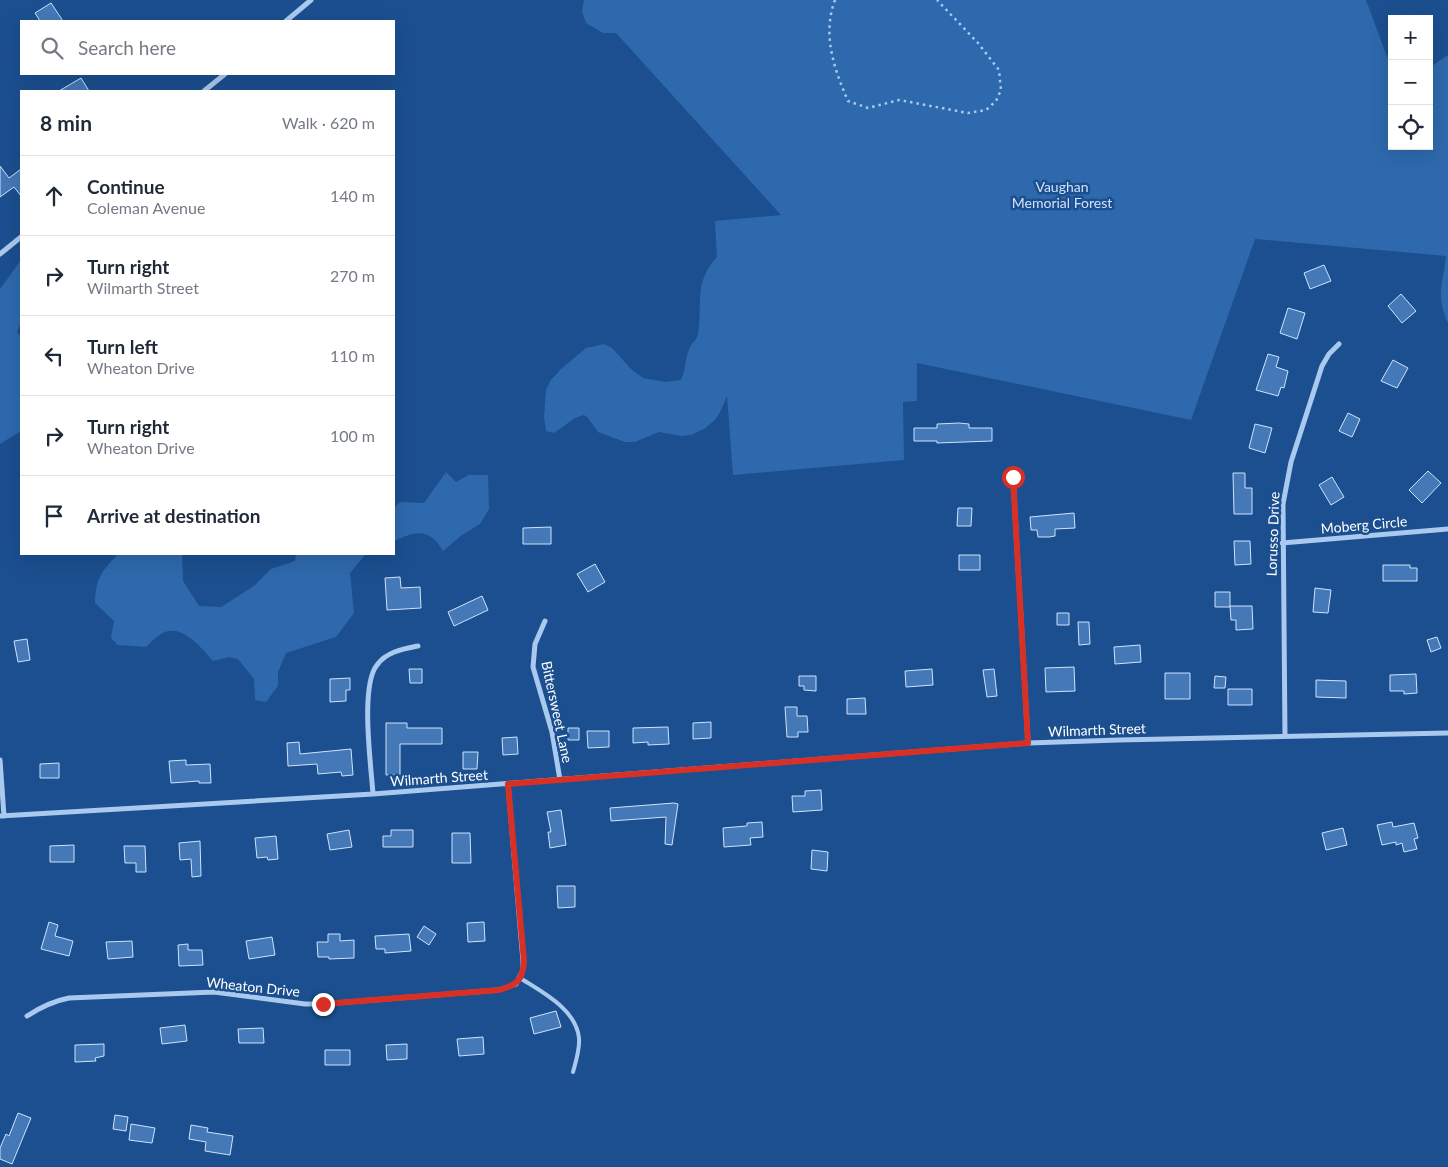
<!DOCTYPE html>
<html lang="en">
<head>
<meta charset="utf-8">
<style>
  :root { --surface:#fff; --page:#f2f2f3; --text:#1f2937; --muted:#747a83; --line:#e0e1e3 }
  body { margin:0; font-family:Lato,sans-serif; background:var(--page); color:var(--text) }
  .controls { position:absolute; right:15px; top:15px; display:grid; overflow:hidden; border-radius:0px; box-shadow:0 5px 20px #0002 }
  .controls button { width:45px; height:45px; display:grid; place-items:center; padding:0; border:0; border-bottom:1px solid var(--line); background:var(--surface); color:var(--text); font:25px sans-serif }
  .stop { position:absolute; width:15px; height:15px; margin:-11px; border:4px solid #d93025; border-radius:50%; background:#fff }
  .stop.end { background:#d93025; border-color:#fff; box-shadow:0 1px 5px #0008 }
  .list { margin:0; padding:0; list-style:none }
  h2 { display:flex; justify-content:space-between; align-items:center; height:65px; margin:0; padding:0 20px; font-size:21px }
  h2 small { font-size:16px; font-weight:400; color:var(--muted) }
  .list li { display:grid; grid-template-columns:32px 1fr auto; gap:15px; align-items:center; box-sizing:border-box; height:80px; padding:0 20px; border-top:1px solid var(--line) }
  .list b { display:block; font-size:19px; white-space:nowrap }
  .list p { margin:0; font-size:16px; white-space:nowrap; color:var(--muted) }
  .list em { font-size:16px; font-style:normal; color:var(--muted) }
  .icon { flex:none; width:28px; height:28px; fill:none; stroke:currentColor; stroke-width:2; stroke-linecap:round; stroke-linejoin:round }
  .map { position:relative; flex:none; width:1448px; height:1167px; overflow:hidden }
  .search { position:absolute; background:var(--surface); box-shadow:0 5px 20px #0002; left:20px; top:20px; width:375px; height:55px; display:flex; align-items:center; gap:12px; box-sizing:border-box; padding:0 18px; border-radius:0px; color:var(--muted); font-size:19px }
  .panel { position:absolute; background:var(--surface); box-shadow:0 5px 20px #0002; left:20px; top:90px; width:375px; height:465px; border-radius:0px }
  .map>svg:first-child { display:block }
</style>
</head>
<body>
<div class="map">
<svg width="1448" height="1167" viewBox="0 0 1448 1167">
  <rect width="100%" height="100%" fill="#1b4f8f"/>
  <path fill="#2e69ad" d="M584,0h782l26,70v76h37v-78l19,-13v268c-13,-29 -5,-38 -2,-67l-191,-17 -64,181 -274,-57v38l-14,1 1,58 -171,15 -6,-79 -7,16 -5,8 -11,9 -13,6 -10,1 -22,-4 -24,10h-10l-27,-10 -10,-14 -4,-3 -9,3 -21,15 -8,-2 -2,-14 2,-27 4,-9 11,-12 25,-21 18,-4 8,4 20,22 11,8 23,4 15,-2c5,-10 4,-23 9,-33 3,-5 7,-8 8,-13 5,-31 -5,-51 19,-77l-2,-36 66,-6 -165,-182h-13l-17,-10 -4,-12z
    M21,260v62l-4,10 4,5v94l-21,13v-155z
    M446,472l10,10 13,-7h19l1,34 -9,15 -18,11 -19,16c-14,-24 -27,-20 -49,-10v-33l6,-6 24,1z
    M118,554h64l1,27 16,25 22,1 33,-21 17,-17 24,-8 1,-7h72l-3,1 -15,18 4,40 -18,24 -50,16 -8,19v14l-12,16 -11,-2 -1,-21 -16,-20 -9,-2 -16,4c-11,-12 -29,-36 -48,-29 -7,3 -14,10 -19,15l-28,-2 -7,-7 3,-17 -19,-18c1,-25 6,-31 23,-49z"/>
  <path fill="#4478b7" stroke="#cfe3fa" d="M51,3l12,18h-23l-5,-8z
    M81,78l8,13h-30z
    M0,166l9,12 12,-9v27l-7,-9 -14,10z
    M1324,265l7,16 -21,8 -6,-16z
    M1401,294l15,17 -14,12 -14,-17z
    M1288,308l17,5 -8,26 -17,-6z
    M1268,354l11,3 -3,10 12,4 -4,17 -3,-1 -3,9 -22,-6z
    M1393,360l15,8 -11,20 -16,-7z
    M1348,413l12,6 -8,18 -13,-6z
    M959,423l10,1v4h23v13l-55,2v-2h-23v-13h23v-4z
    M1255,424l17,4 -7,25 -16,-5z
    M1428,471l13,12 -19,20 -13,-13z
    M1233,473h12v15h7v26h-18z
    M1332,477l12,20 -13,8 -12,-20z
    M958,508h14l-1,18h-14z
    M1074,513l1,15 -20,1v7l-6,1h-11l-1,-7h-6l-1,-13z
    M551,527v17h-28v-16z
    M1234,541h16l1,23 -16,1z
    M959,555h21v15h-21z
    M595,564l10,18 -17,10 -11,-18z
    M1383,565h27v3h7v13h-34z
    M400,577l1,11 19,-1 1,21 -34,2 -2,-32z
    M1315,588l16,2 -3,23 -15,-1z
    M1215,592h15v15h-15z
    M482,596l6,14 -34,16 -6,-14z
    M1230,606h22l1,23 -17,1v-10h-5z
    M1057,613h12v12h-12z
    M1078,622h11l1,22 -11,1z
    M1437,637l4,11 -10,4 -4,-12z
    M27,639l3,21 -12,2 -4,-21z
    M1140,645l1,17 -26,2 -1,-17z
    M1074,667l1,24 -29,1 -1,-24z
    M409,669h13v14h-12z
    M932,669l1,16 -27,2 -1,-16z
    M994,669l3,27 -10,1 -4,-27z
    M1165,673h25v26h-25z
    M1416,674l1,19 -13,1v-3h-14v-16z
    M799,676h17v15l-12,-1v-4h-5z
    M1215,676l11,1 -1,11h-11z
    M350,678v12h-4v11l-16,1v-23z
    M1316,680l30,1v17l-30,-1z
    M1228,689h24v16h-24z
    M865,698l1,16h-19v-15z
    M785,707h12v9h10l1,16h-10v5h-11z
    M711,722v16l-18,1v-16z
    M386,723h21v5h35v16h-42v31h-14z
    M668,727l1,17 -21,1v-3l-15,1v-15z
    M568,728h11v12h-11z
    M587,731h22v16l-21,1z
    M517,737l1,17 -15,1 -1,-17z
    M299,742l1,12 51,-5 2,26 -11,1 -1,-4 -23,2 -1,-10 -29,2 -1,-23z
    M463,752h15l-1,17h-14z
    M186,760v5l24,-1 1,19h-12v-2l-28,2 -2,-22z
    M59,763v15h-19v-14z
    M821,790l1,20 -29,2 -1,-16h13v-5z
    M674,803l4,1 -6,41 -7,-1 1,-27 -55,4 -1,-13z
    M561,810l5,35 -16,3 -2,-16h3l-4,-20z
    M762,822l1,15 -13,1 1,7 -27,2 -1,-19 24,-2v-3z
    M1392,822l1,5 21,-4 4,15 -4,1 3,10 -13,3 -2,-9 -6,2v-3l-14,3 -5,-20z
    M1343,828l4,17 -21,5 -4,-17z
    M349,830l3,17 -22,3 -3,-16z
    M391,830h22v17h-30v-11h8z
    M452,833h18l1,30h-19z
    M276,836l2,23 -10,1 -1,-3 -10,1 -2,-20z
    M200,841l1,35 -9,1 -1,-18 -11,1 -1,-17z
    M74,845v17h-24v-16z
    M124,846h21l1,26h-10v-9h-11z
    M812,850l16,2 -1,19 -16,-2z
    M557,886h18v21l-17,1z
    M49,922l9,3 -3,11 18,5 -4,15 -28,-7z
    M484,922l1,19 -17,1 -1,-19z
    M424,926l12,8 -7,11 -12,-8z
    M328,934h12v7l14,-1v18l-25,1v-2h-11l-1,-15h11z
    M409,934l2,17 -26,2v-4h-9l-1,-13z
    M272,937l3,18 -26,4 -3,-18z
    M132,941l1,16 -25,2 -2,-17z
    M188,944v6h14l1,15 -24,1 -1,-21z
    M556,1011l5,16 -27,7 -4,-16z
    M185,1025l2,16 -25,3 -2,-16z
    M263,1028l1,15h-25l-1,-14z
    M483,1037l1,17 -25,2 -2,-17z
    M104,1044v12l-9,2 1,3 -21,1v-17z
    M407,1044v15l-20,1 -1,-15z
    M325,1050h25v15h-25z
    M18,1113l13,5 -19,46 -12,-5v-11l6,-14 3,2z
    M115,1115l13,2 -2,14 -13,-2z
    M131,1124l24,4 -3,15 -23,-3z
    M191,1125l17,3 -1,4 26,4 -3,19 -25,-4 1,-9 -17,-3z"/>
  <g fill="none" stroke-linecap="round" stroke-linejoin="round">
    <path stroke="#a9c9ee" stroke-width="2.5" stroke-dasharray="2.5 4" stroke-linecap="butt" d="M835,0c-13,34 -1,69 13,101l20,7 31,-8 69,13 18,-3 10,-9 5,-11 -2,-20 -21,-27 -41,-43"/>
    <path stroke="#a9c9ee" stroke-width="4" d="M520,978c22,14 56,31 59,60 1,11 -3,23 -6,34"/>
    <path stroke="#a9c9ee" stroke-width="5" d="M286,21l25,-21
      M204,91l21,-17
      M0,254l21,-17
      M1013,477l15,266
      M1282,543l166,-14
      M545,621l-10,23 -2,23 19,65 8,48
      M1285,736l-2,-232 8,-42 31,-96 7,-12 10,-10
      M0,760l4,56
      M373,794c-2,-29 -13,-108 4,-129 9,-13 26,-16 41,-19
      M0,816l373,-22 655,-51 91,-3 329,-7
      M27,1016c14,-9 26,-15 42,-18l145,-6 91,12h18l176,-14 17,-6 7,-14v-9l-15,-177"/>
  </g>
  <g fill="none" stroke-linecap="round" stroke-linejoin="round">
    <path stroke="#d93025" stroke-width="6" d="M323,1004l176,-14c18,-5 24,-10 25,-29l-16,-177 520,-41 -15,-266"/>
  </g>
  <g text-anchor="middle" stroke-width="5" stroke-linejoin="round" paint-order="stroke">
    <g font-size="14" fill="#cfe3fa" stroke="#1b4f8f">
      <text x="1062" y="192">Vaughan<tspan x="1062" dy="16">Memorial Forest</tspan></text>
    </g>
    <g font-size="14" fill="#fff" stroke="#1b4f8f">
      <text transform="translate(1364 525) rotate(-5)" y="5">Moberg Circle</text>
      <text transform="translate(1273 534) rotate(-88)" y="5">Lorusso Drive</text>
      <text transform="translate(557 712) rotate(78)" y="5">Bittersweet Lane</text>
      <text transform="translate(1097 730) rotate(-2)" y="5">Wilmarth Street</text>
      <text transform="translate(439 778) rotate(-4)" y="5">Wilmarth Street</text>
      <text transform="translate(253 987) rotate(6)" y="5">Wheaton Drive</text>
    </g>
  </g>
</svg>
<div class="controls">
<button>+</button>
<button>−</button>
<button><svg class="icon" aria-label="locate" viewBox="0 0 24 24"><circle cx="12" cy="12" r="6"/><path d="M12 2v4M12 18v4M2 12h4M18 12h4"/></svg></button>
</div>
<div class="stop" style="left:1013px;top:477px"></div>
<div class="stop end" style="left:323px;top:1004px"></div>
<div class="search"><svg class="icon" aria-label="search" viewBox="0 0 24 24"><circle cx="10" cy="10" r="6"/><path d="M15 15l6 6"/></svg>Search here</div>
<section class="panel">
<h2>8 min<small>Walk · 620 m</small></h2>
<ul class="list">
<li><svg class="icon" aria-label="ahead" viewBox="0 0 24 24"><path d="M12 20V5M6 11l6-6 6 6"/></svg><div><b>Continue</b><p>Coleman Avenue</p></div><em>140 m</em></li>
<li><svg class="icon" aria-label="right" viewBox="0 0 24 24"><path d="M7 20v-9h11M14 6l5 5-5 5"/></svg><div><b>Turn right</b><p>Wilmarth Street</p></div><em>270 m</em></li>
<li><svg class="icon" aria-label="left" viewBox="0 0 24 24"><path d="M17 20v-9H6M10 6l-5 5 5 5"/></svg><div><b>Turn left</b><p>Wheaton Drive</p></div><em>110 m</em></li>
<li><svg class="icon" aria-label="right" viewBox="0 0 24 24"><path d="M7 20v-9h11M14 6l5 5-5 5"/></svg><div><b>Turn right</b><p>Wheaton Drive</p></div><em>100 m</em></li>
<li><svg class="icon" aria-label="arrive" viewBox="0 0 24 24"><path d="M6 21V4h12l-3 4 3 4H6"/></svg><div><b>Arrive at destination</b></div></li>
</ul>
</section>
</div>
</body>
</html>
